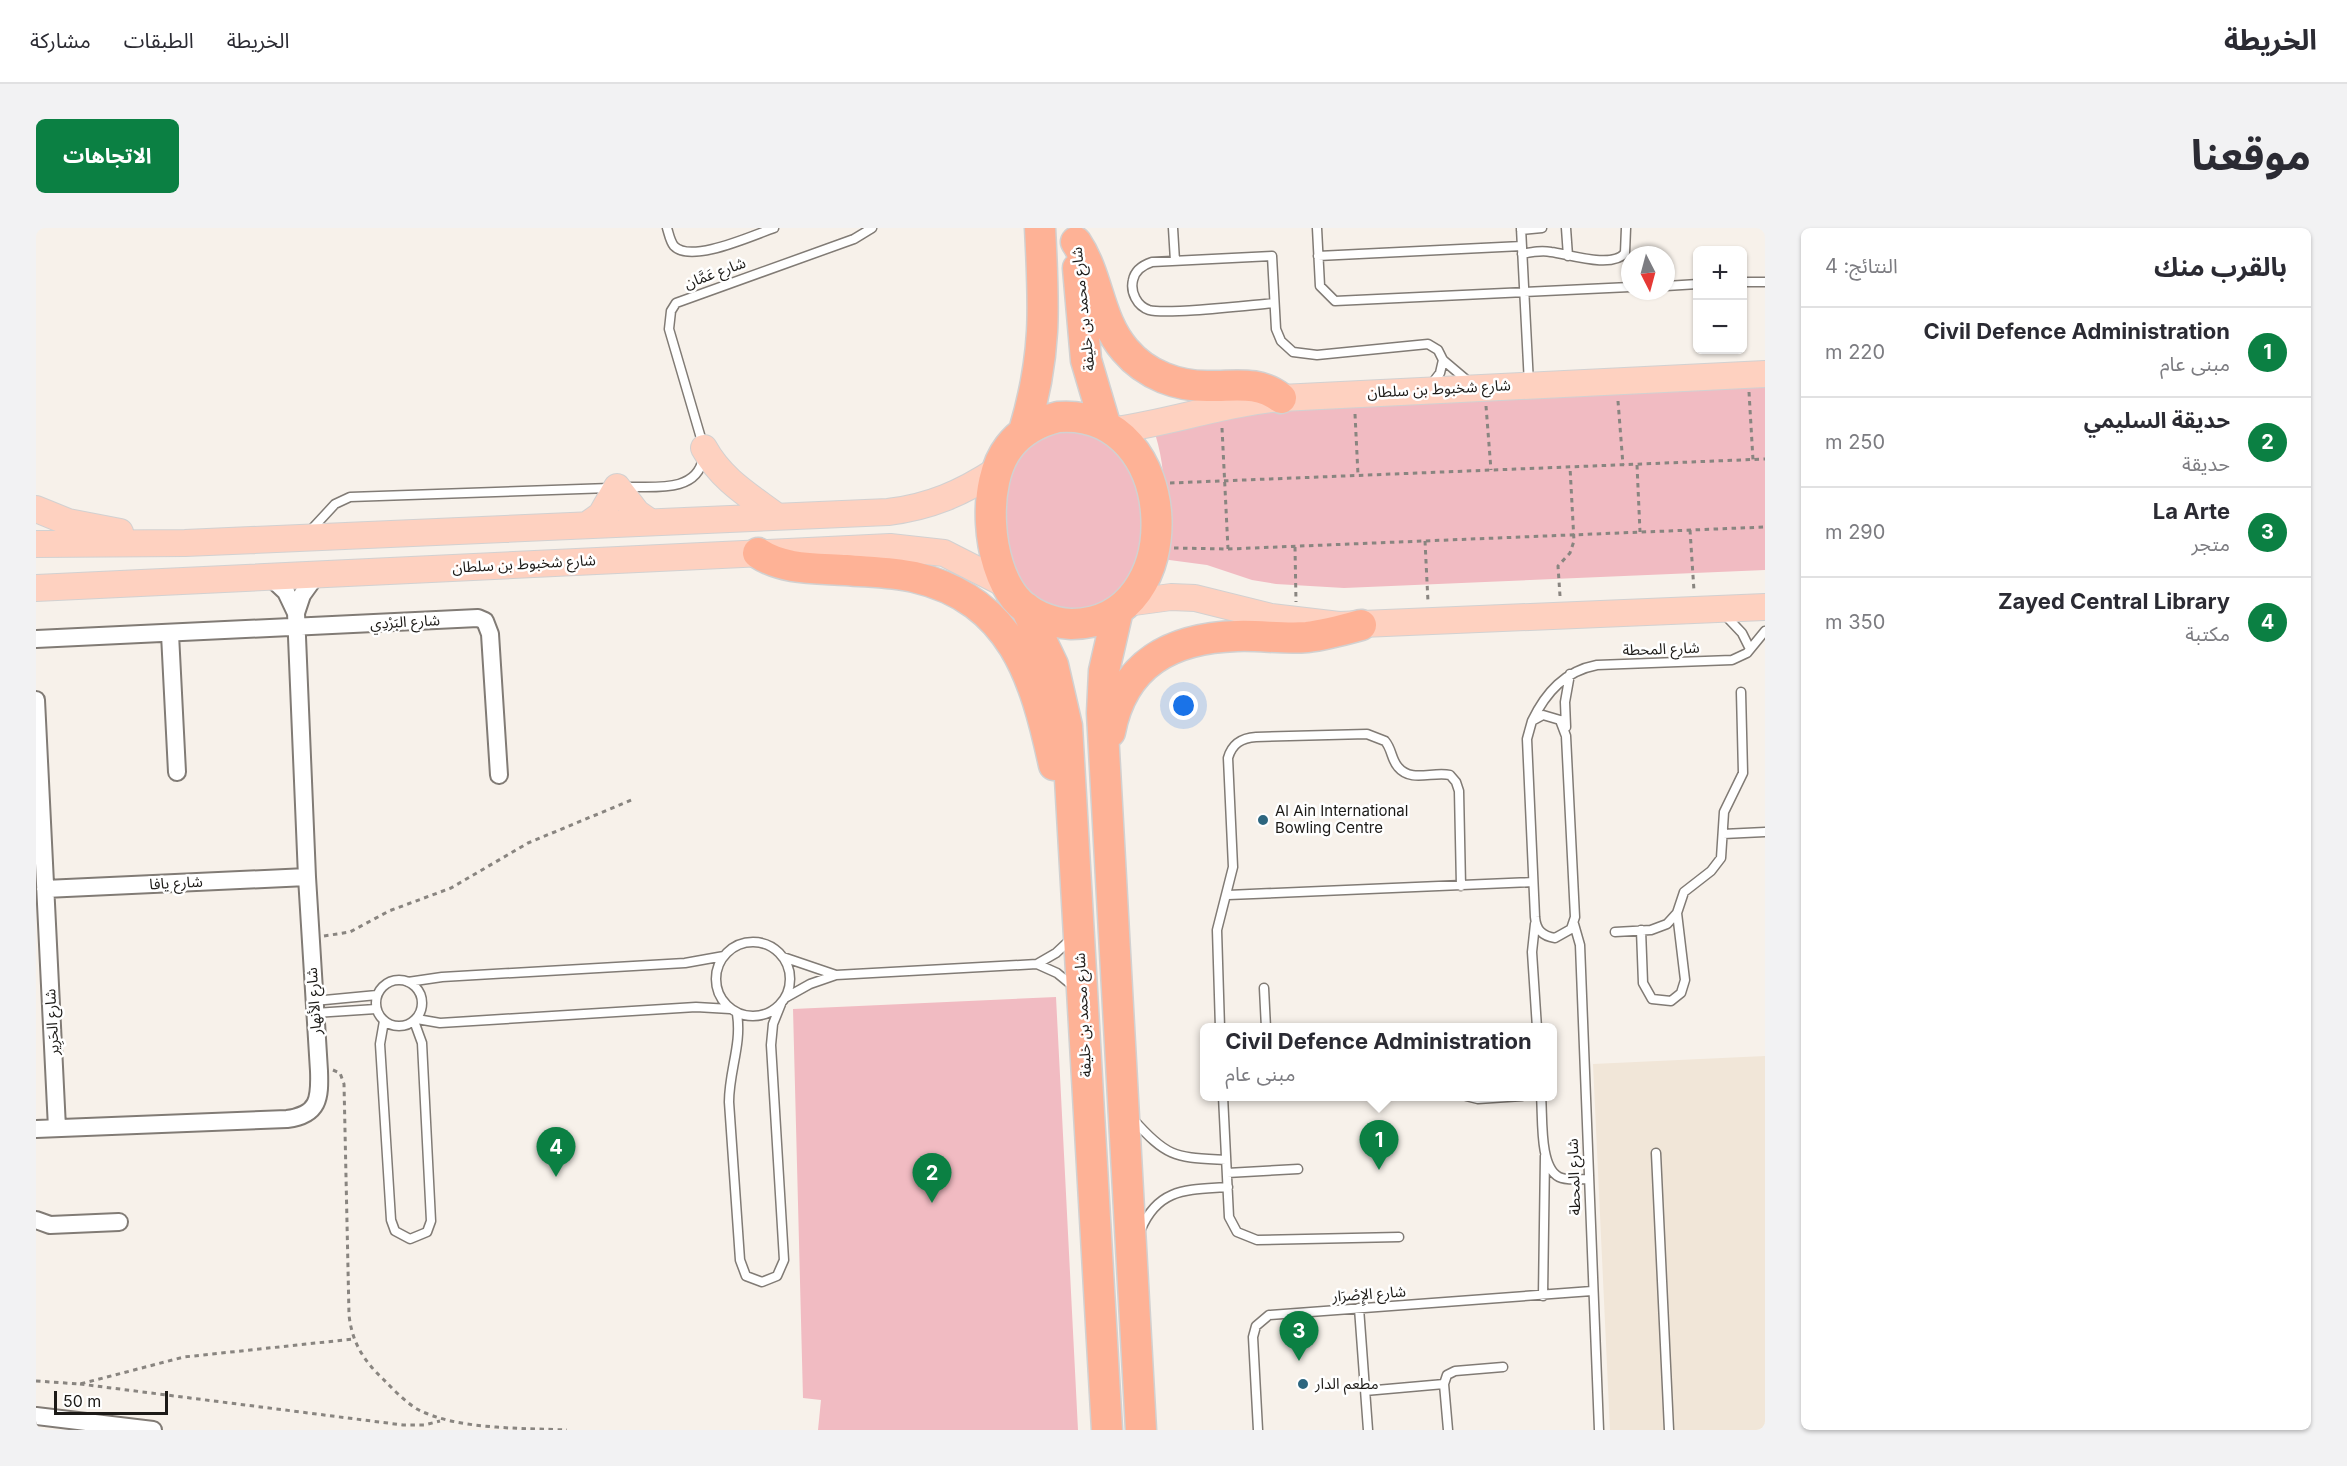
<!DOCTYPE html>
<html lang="ar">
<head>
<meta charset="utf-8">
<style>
  :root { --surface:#fff; --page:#f2f2f3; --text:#2b2b33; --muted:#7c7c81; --line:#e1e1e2; --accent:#0b8043 }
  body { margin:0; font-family:Inter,"Noto Sans Arabic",sans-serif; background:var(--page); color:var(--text); direction:rtl }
  .controls { position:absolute; right:18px; top:18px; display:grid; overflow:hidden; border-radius:9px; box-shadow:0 2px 4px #0004 }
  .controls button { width:54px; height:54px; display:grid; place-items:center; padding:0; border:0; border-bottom:2px solid var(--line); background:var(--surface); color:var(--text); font:30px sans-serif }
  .compass { position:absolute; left:1585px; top:18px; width:54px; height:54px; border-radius:50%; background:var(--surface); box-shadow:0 2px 4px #0004; rotate:174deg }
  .scale { position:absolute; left:18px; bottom:15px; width:114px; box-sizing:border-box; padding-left:6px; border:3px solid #1c1a17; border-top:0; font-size:16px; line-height:21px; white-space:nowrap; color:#1c1a17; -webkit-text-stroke:4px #fff; paint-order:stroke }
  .you { position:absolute; left:1148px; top:478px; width:21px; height:21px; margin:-15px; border:4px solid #fff; border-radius:50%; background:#1a73e8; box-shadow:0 0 0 9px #1a73e833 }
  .badge { display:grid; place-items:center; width:39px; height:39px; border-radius:50%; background:var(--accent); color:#fff; font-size:20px; font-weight:700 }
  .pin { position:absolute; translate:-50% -50px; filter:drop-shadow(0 2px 3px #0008) }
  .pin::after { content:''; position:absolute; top:32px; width:21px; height:18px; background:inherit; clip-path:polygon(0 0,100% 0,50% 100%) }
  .popup { position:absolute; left:1164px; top:795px; width:357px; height:78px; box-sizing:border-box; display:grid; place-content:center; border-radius:9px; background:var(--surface); filter:drop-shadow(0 2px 4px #0005); font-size:20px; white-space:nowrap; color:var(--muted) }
  .popup b { font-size:22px; color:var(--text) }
  .popup::after { content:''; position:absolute; left:50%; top:100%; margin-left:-12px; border:12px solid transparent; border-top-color:var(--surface) }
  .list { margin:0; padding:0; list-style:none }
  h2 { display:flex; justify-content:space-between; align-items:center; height:78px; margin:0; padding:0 24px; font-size:26px }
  h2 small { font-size:20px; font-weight:400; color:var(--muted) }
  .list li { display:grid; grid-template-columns:39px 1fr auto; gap:18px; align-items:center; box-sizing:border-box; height:90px; padding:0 24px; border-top:2px solid var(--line) }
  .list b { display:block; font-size:22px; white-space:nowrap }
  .list p { margin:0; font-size:20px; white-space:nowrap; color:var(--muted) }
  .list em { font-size:20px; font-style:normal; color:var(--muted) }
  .map { position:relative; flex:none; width:1729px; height:1202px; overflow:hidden; direction:ltr; border-radius:9px }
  header { display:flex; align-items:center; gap:36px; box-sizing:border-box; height:84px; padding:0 30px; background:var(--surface); border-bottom:2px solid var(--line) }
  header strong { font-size:28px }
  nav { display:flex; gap:33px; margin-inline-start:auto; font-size:21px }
  .intro { display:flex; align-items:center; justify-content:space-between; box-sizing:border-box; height:144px; padding:0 36px }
  h1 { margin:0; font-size:42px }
  .button { padding:15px 27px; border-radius:9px; background:var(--accent); color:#fff; font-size:21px; font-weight:700 }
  main { display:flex; gap:36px; padding:0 36px }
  aside { flex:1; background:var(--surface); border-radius:9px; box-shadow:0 2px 4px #0004 }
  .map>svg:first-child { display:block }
</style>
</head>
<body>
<header>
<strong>الخريطة</strong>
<nav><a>الخريطة</a><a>الطبقات</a><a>مشاركة</a></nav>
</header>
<div class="intro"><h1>موقعنا</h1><a class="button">الاتجاهات</a></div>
<main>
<aside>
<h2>بالقرب منك<small>النتائج: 4</small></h2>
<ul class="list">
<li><span class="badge">1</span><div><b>Civil Defence Administration</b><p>مبنى عام</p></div><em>220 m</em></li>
<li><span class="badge">2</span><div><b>حديقة السليمي</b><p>حديقة</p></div><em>250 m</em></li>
<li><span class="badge">3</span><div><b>La Arte</b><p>متجر</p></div><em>290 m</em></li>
<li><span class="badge">4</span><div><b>Zayed Central Library</b><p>مكتبة</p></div><em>350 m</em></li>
</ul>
</aside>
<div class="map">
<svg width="1729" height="1202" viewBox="0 0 1729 1202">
  <rect width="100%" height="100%" fill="#f7f1ea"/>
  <path fill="#f1e6d8" d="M1729,828v374h-155l-17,-366z"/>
  <path fill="#f1bbc2" d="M1729,152v190l-421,18 -68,-4 -24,-4 -45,-15 -45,-6c2,-47 7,-89 -10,-134l50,-13z
    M1046,197l47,28 16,71 -8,49 -27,32 -45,8 -39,-20 -16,-29 -7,-73 24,-53z
    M1020,769l22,433h-260l3,-30 -18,-2 -10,-389z"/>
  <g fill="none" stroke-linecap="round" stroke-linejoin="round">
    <defs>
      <path id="lane" d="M631,0c2,6 3,13 7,18 17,18 79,-11 100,-18
        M1137,0l2,33
        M1281,0l3,58 15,15 295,-14
        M1485,0l8,156
        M1530,0l2,28
        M1485,2l21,-2
        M1486,26c10,-2 19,-4 29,-2 17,2 61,17 74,1l1,-25
        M1282,28l204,-10
        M1706,54h23
        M1630,58l32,-2
        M1238,75c-24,2 -107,12 -125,7 -12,-4 -19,-18 -16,-30 2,-10 10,-15 19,-18l120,-6 4,73 5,12 12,11 24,3 111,-11 10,6 5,10 26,22
        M1394,158l10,-13 3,-13
        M667,217l-34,-116 2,-18 5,-8 178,-64 18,-11
        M587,259c29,-1 74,7 80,-29
        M274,303l25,-27 15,-7 260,-9
        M1688,386l18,19 8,16
        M1507,487l17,5 6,16 9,181 -4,12 -16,9c-13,-2 -19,-8 -20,-21l-8,-178 5,-18z
        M1496,493c14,-29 33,-50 65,-56l135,-5 15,-7 18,-22
        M1530,499l-1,-25 5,-28
        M1687,606l42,-2
        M1192,667l305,-13
        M1499,696l-3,28 5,76
        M1538,696l6,21 19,485
        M1605,702l2,53 9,16 19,2 10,-8 4,-13 -8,-67
        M1579,704l36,-2 16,-6 10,-11 7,-21 27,-21 10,-13 3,-46 19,-39 -2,-81
        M680 751a37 37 0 1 1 74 0a37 37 0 1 1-74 0Z
        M747,729l53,18
        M1001,736l20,9 17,14
        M340 775a23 23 0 1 1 46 0a23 23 0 1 1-46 0Z
        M372,754l34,-5 243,-14 39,-7
        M1228,760l2,40
        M749,770l25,-14 26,-9 201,-11 19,-11 15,-14
        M278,773l63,-6
        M279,785l61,-4
        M701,786c5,30 -8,57 -8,88l11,158 6,16 16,6 15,-6 7,-16 -13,-215 2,-21 8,-20
        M381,791l23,4 256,-16 34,2
        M348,793l-4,23 11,176 4,11 15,8 17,-7 4,-11 -9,-178 -8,-22
        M1184,800l-3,-98 16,-63 -5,-109c4,-14 13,-20 28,-21l111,-3 18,7c7,8 6,18 13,26 13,16 35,4 52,8l6,7 3,9 2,95
        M1187,868l6,121 8,15 20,8 142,-3
        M1430,868l12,3 44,-3
        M1505,868c2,21 -2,71 18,81 8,4 19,2 28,2
        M1097,891c35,40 43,38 93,41
        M1620,925l13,277
        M1191,945l71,-4
        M1105,1001c18,-42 47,-39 87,-42
        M1507,1068l2,-140
        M1323,1080l9,122
        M1329,1163l79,-7
        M1222,1202l-5,-93 3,-11 13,-11 323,-24
        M1412,1202l-4,-46 3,-9 8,-4 48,-4"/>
      <path id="street" d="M260,385l6,-18 15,-21
        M134,406l7,138
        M0,411l442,-21 7,3 5,13 9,141
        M0,472l21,428
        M9,661l262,-12
        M0,901l251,-10c32,-4 33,-21 32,-48l-12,-194 -11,-264 -10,-21 -17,-16
        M0,992l14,5 69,-3
        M0,1188l117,14"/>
      <path id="primary" d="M1080,202c56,-8 109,-27 165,-32l484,-24
        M668,220c17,31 44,47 71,67
        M0,281l32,13 52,10
        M551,297l14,-10 16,-28 20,26 13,9
        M0,316l149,-1 703,-31c42,-5 74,-19 109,-42
        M0,360l854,-41 54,6 61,31
        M1091,375l44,-6 24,1 76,19 68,8 426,-18"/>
      <path id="highway" d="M1040,14c23,34 22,77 49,108 21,25 53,37 86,36 26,0 48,-5 70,12
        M1042,40l8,92 19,64
        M1022,189c125,-10 133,208 13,207 -20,-1 -43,-10 -56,-26 -28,-34 -34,-115 -6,-151 12,-16 29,-25 49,-30z
        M988,203c23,-76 20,-126 16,-203
        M722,325c25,17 59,15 88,17 23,2 46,2 68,7 99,23 121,101 140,188
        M990,380l27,57 14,61 40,704
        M1082,382l-14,61 -2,42 39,717
        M1074,504c13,-69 62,-94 127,-96 23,-1 47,3 70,1 18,-2 36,-7 54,-12"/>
    </defs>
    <use href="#lane" stroke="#817b75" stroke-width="11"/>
    <use href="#street" stroke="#817b75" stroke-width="20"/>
    <use href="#primary" stroke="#d2d1d1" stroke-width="28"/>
    <use href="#highway" stroke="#d2d1d1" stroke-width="33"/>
    <path stroke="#898580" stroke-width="3" stroke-dasharray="4.5 4.5" stroke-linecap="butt" d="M1713,164l4,68
      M1582,173l5,64
      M1450,178l5,64
      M1319,186l3,61
      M1186,200l6,121
      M1601,237l3,67
      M1134,255l595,-24
      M1654,302l4,61
      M1389,313l3,61
      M1259,319l1,55
      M1138,320l54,1 537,-22
      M1524,368l-2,-30 12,-13 4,-12 -4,-74
      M288,708l26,-4 39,-21 62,-23 77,-45 106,-44
      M297,842l7,3 4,11 5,231c3,27 14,45 34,64 10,10 21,22 34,30 39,21 106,19 150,21
      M0,1153l44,3 104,-27 170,-18
      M44,1156l323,41h21l16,-4"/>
    <use href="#lane" stroke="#fff" stroke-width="8"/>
    <use href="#street" stroke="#fff" stroke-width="16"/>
    <use href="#primary" stroke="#fed1c0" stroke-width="26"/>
    <use href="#highway" stroke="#feb296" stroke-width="30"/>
  </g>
  <g fill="#2d667f" stroke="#fff" stroke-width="2">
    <circle cx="1227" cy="592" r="6"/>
    <circle cx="1267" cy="1156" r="6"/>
  </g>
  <g text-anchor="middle" stroke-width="5" stroke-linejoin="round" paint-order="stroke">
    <g font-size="15" fill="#1c1a17" stroke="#fff">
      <text transform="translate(679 45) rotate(-20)" y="5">شارع عَمَّان</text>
      <text transform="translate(1047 81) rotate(-96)" y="5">شارع محمد بن خليفة</text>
      <text transform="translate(1403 161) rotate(-3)" y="5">شارع شخبوط بن سلطان</text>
      <text transform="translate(488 336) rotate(-3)" y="5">شارع شخبوط بن سلطان</text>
      <text transform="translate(369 394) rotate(-3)" y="5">شارع البَرْدِي</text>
      <text transform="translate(1625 421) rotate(-2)" y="5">شارع المحطة</text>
      <text transform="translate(140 655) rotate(-3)" y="5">شارع يافا</text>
      <text transform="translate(278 773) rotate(-94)" y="5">شارع الأنهار</text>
      <text transform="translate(1047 787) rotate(-93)" y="5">شارع محمد بن خليفة</text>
      <text transform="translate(16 794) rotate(-93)" y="5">شارع الحَرِير</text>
      <text transform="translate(1538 949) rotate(-92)" y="5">شارع المحطة</text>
      <text transform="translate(1333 1066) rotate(-4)" y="5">شارع الإِصْرَار</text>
    </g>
    <g font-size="15" fill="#1c1a17" stroke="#fff" text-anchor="start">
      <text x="1239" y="588">Al Ain International<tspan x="1239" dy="17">Bowling Centre</tspan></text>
      <text x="1279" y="1161">مطعم الدار</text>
    </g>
  </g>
</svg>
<div class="controls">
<button>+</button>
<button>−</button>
</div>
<svg class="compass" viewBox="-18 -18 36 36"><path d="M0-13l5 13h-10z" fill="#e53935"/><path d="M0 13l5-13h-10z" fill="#7c7c81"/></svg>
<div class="scale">50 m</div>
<div class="you"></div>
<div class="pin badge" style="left:1343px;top:942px">1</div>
<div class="popup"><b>Civil Defence Administration</b>مبنى عام</div>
<div class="pin badge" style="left:896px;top:975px">2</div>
<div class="pin badge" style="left:1263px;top:1133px">3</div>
<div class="pin badge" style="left:520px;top:949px">4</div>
</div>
</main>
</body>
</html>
